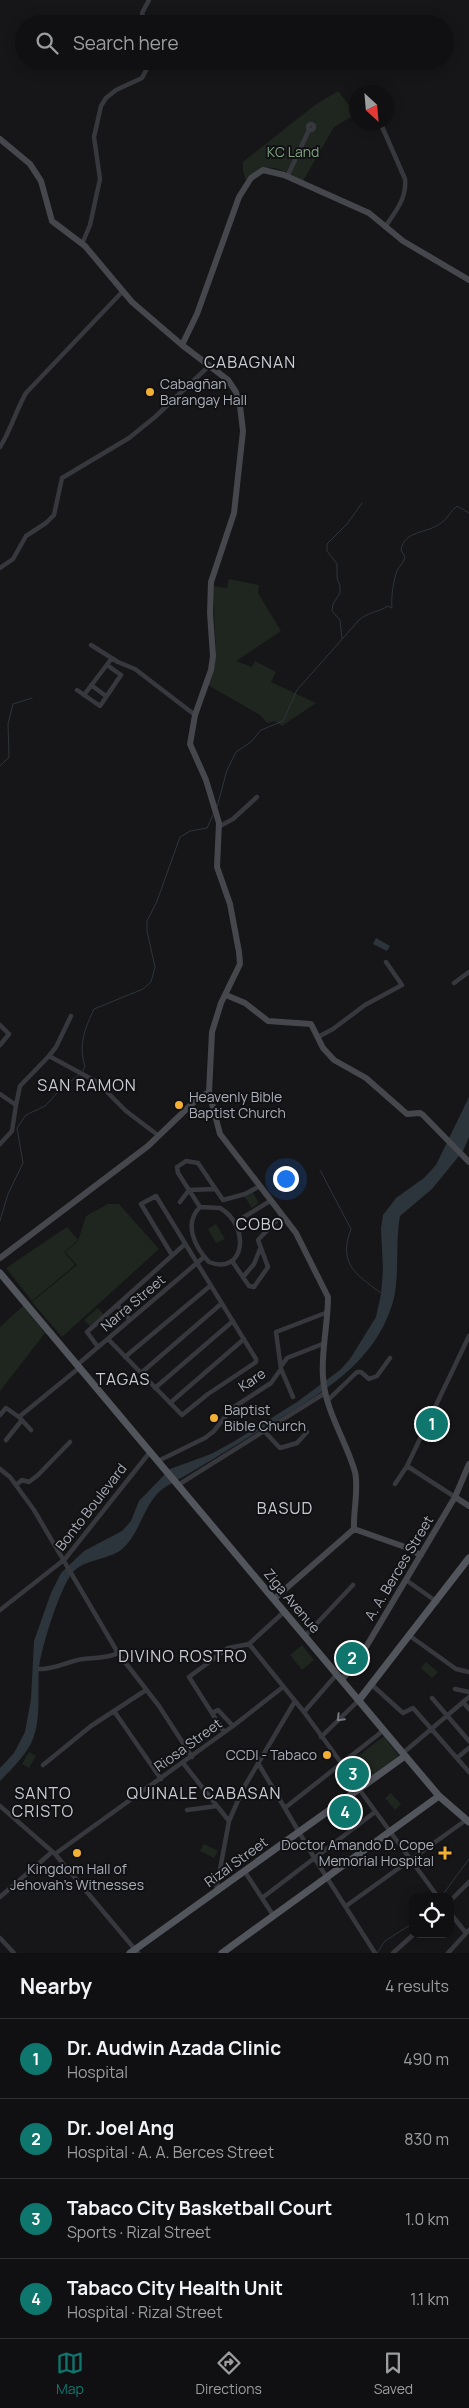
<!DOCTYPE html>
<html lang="en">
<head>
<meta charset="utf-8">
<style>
  :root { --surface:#101012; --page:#19191b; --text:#f1f3f6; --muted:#9c9d9f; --line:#303032; --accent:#0f766e }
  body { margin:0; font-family:Manrope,sans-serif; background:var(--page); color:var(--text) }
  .controls { position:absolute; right:15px; bottom:15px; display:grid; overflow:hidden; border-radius:10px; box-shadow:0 2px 12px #0003 }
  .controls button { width:45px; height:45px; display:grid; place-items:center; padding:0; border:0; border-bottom:1px solid var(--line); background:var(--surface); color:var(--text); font:25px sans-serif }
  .compass { position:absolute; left:349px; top:85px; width:45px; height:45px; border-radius:50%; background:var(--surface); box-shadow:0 2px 12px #0003; rotate:154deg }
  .you { position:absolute; left:285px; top:1178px; width:18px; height:18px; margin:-12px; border:4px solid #fff; border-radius:50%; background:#1a73e8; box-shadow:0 0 0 8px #1a73e833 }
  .badge { display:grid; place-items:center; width:32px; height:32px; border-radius:50%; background:var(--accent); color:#fff; font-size:16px; font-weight:700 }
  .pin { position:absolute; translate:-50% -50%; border:2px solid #fff; box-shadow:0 1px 5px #0006 }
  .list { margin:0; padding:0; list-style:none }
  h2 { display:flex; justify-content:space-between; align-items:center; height:65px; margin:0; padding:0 20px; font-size:21px }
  h2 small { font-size:16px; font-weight:400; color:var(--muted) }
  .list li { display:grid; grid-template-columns:32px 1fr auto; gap:15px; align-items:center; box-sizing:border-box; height:80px; padding:0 20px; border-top:1px solid var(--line) }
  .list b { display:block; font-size:19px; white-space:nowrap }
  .list p { margin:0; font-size:16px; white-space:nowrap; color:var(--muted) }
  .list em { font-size:16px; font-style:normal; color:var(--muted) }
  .icon { flex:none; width:28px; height:28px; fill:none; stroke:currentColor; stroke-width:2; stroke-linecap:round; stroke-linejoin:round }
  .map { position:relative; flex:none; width:469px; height:1953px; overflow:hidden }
  .search { position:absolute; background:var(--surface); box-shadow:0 2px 12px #0003; left:15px; right:15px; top:15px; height:55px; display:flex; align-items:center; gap:12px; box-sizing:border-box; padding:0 18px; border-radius:28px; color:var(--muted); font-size:19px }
  .sheet { height:385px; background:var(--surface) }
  nav { display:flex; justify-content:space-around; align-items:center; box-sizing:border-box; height:70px; border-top:1px solid var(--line); background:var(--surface); font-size:14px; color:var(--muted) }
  nav a { display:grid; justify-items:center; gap:2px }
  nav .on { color:var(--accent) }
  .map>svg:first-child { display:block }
</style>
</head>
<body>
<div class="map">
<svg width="469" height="1953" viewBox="0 0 469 1953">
  <rect width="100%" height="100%" fill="#161618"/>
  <path fill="#1e261f" d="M338,91l18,23 -22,13 -31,54c-27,-12 -32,-22 -57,-1l-3,-9v-9l72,-57z
    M229,579l30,6 -1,8 23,38 -45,30 16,6 3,-6 21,11 -5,10 45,21 -34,23 -7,-5 -8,2 -7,-8 -52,-30 8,-29 -3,-70 14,2z
    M252,1191l7,12 -7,5 -8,-12z
    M108,1204h11l40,45 -97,88 -30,-35 45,-37 -12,-13 13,-11 8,-25z
    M216,1224l9,15 -9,4 -8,-14z
    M67,1227l11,13 -14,12 11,13 -43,36 -26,-33z
    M23,1306l22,27 -45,58v-64z
    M98,1308l6,7 -14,11 -6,-6z
    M302,1645l12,15 -12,10 -12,-15z
    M426,1662l12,10 -6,6 -11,-10z
    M384,1736l15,20 -32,23 -14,-19z
    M29,1752l7,4 -7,12 -7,-4z
    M353,1765l9,13 -8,6 -10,-13z
    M391,1793l10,11 -6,6 -10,-12z
    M204,1844l14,7 -4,7 -14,-7z"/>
  <path fill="#2c353c" d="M376,938l14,8 -3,5 -14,-7z
    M469,1097v40l-6,14 -31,38 -32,27c-5,27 0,60 -7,86 -18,61 -69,89 -119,120 -36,21 -71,44 -107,64 -24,14 -25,47 -46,64 -14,10 -36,9 -48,22 -13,15 -32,76 -34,96 -2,25 4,60 -12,82 -7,11 -17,21 -27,31v-13l14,-15 11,-21 6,-33 3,-58 17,-48 10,-20 23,-22 38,-20 9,-10 8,-20 31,-32 41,-15 22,-12 64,-40 43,-32 10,-11 26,-42 5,-23 2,-24 -2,-42 2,-13 13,-17 28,-20 12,-13z"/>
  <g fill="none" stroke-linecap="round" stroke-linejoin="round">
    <path stroke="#2c353c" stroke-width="1" d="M342,638l-2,-18 -8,-9 1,-7 7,-11v-7l-3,-8v-14l-10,-13v-7l20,-20 15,-21
      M0,766l9,-9 -1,-33 5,-20 19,-6
      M217,807l10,-37 9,-18 15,-10 10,-12 22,-9 14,-31 62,-70c9,-8 20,-8 29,-14l4,2c-1,-11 1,-26 5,-37 2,-5 7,-8 8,-14l-4,-7c3,-20 26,-16 40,-27 7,-4 9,-12 16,-17l12,7
      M83,1071l2,-5c-7,-21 0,-38 9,-57l49,-20 8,-7 4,-15 -8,-36v-10l10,-20 23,-64 10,-6 17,-3 6,-13
      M320,1170l31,59c-13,34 4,45 30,64
      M0,1221l8,-27 15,-31 -6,-35 9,-13 19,-9 16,-17 19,-15
      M441,1897l28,-38
      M377,1953l8,-12 28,-18"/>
    <path stroke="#37383d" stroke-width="4.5" d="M146,24l-4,-11 7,-13
      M380,122l25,57c2,19 -9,32 -20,48
      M308 127a3 3 0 1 1 6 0a3 3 0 1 1-6 0Z
      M287,177l22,-47
      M82,244l8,-19 10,-46 -6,-42 7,-31 5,-8 10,-8 26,-12 9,-17
      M0,447c11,-17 16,-37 26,-54l97,-102
      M0,568l13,-9 13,-23 20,-13 8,-8 8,-37 67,-40 26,-21 54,-51
      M91,645l27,17 17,7 60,46
      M91,685l15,11
      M77,690l23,16 21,-31 -14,-10
      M84,695l28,-37
      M220,826l13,-7 24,-22
      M454,983l15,-11
      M0,1025l9,9 -9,11
      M318,1037l15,-8 32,-24 37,-20 -16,-23
      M49,1056l7,-9 15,-31
      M0,1094l16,11 -4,26 -12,13
      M16,1105l4,-19 29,-30 48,26 29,29 33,25
      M180,1202l9,-12 26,-1
      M200,1207c-17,17 -5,40 9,55 36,14 42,-36 11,-54l-20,-1 -22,-34 -1,-6 9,-6 12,2 25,37 22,-6 15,-8
      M236,1222l34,-21
      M232,1261l17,25 5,1 14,-20 -10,-27 23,-24
      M243,1277l11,-13 6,-15
      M117,1305l13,15
      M108,1339l74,76 26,-21 48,-32v-3l-100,-163 -15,8 31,51
      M98,1347l-11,-15 98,-88
      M125,1357l85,-71
      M77,1365l127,-108
      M282,1365l5,-7 38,-15
      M281,1369l12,28
      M141,1373l80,-69
      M155,1388l78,-67
      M327,1401l30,-29h4l8,7 8,-3 13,-18
      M170,1403l74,-64
      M0,1415l6,-7 13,9 12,13
      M19,1417l60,-49
      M265,1432l15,16 17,-5 10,-11
      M6,1440l16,-20
      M158,1461l47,-23 9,-7 17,-22 40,-26 10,-14 -5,-37 52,-20
      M407,1466l48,31
      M0,1469l10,8 24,33 84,143 41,53 33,51
      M395,1484l12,-18 62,-130
      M16,1485l6,-5 7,2 9,-7 32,-33
      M178,1485l147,-92
      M406,1580l31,22
      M0,1610l65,-51 85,-107
      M305,1636l48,-51
      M410,1636l46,33 13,3
      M249,1644l55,68 38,52
      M249,1644l36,-33
      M40,1669c16,0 28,-8 43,-10 13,-2 23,0 35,-6
      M372,1685l31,28 10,-5 56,64
      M455,1689l14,3
      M432,1698l37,43
      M463,1702l6,7
      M114,1711l47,68
      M304,1712l33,-38
      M212,1713l6,-3 15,16
      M224,1732l-35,-55 39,-29 21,-4
      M321,1737l38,-37
      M403,1753l66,-56
      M457,1758l12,-10
      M183,1763l46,58
      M258,1763l57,96 60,94
      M43,1765l48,-39 55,-36
      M359,1789l79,108
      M0,1806l55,48 83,99
      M286,1807l98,-77
      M187,1810l30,-4
      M55,1854l178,-128 50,-39
      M245,1872l28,43
      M216,1891l13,-70 14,-32 52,-88
      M0,1897l52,-45
      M262,1898l113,-86
      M450,1901l19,-19
      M346,1906l120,-86
      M450,1913l16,20
      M0,1938l14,15
      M393,1953l21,-19
      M448,1953l21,-23"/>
    <path stroke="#45474d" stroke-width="6" d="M0,139l30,25 11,17 11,40 33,25 47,56 50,43 46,35 8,12 4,14 3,25 -9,82 -23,69 -1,31 3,43 -2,14 -16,45 -5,29 16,36 13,43 -2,44 13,37 9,48 1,12 -19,39 -9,29 -3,60 11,42 76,99 32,64c0,27 -7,54 -5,80 2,34 23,63 32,95 4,16 -2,40 -1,57l-80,70
      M182,345l15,-31 42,-117 12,-19 12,-8 21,5 85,38 34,28 66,39
      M226,995l19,8 23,18 43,3 12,24 11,12 32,18 41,36 13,-1 3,2 46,47
      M0,1258l148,-112 49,-47 12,-7
      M455,1497l14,9
      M354,1529l51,18 16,8
      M342,1680l24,-33 89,-150 14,-33"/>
    <path stroke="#53555c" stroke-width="7" d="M0,1273l412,491 27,32 30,26
      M359,1700l110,-142
      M130,1953l275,-197
      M222,1953l217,-157"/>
  </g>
  <defs><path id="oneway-chevron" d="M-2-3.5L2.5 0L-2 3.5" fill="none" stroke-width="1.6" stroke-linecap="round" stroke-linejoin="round" transform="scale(1.25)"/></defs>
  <use stroke="#757881" href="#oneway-chevron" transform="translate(340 1718) rotate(135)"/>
  <g fill="#f2b134" stroke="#111113" stroke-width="2">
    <circle cx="150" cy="392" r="5"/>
    <circle cx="179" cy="1105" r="5"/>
    <circle cx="214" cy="1418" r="5"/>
    <circle cx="327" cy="1755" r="5"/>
    <circle cx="77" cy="1853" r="5"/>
    <path d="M442.5 1845.5h5v5h5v5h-5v5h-5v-5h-5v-5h5z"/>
  </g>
  <g text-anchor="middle" stroke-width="4" stroke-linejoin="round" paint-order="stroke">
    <g font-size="14" fill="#7fa381" stroke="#111113">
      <text x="293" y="157">KC Land</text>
    </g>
    <g font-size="14" fill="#a8adb8" stroke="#111113" text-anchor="start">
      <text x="160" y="389">Cabagñan<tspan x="160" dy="16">Barangay Hall</tspan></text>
      <text x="189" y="1102">Heavenly Bible<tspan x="189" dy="16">Baptist Church</tspan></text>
      <text x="224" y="1415">Baptist<tspan x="224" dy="16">Bible Church</tspan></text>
      <text x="317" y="1760" text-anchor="end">CCDI - Tabaco</text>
      <text x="434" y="1850" text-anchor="end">Doctor Amando D. Cope<tspan x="434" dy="16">Memorial Hospital</tspan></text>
      <text x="77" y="1874" text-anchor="middle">Kingdom Hall of<tspan x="77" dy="16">Jehovah's Witnesses</tspan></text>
    </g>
    <g font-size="14" fill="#a8adb8" stroke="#111113">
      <text transform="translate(133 1303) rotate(-40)" y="5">Narra Street</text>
      <text transform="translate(252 1380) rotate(-34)" y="5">Kare</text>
      <text transform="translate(91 1507) rotate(-52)" y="5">Bonto Boulevard</text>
      <text transform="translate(399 1568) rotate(-59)" y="5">A. A. Berces Street</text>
      <text transform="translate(292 1601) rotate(50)" y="5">Ziga Avenue</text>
      <text transform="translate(188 1745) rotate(-36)" y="5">Riosa Street</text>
      <text transform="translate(236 1862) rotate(-36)" y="5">Rizal Street</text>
    </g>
    <g font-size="16" letter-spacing="1" fill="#c9ccd4" stroke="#111113">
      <text x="250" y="368">CABAGNAN</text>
      <text x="87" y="1091">SAN RAMON</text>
      <text x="260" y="1230">COBO</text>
      <text x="123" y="1385">TAGAS</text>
      <text x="285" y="1514">BASUD</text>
      <text x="183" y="1662">DIVINO ROSTRO</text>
      <text x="43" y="1799">SANTO<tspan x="43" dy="18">CRISTO</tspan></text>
      <text x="204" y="1799">QUINALE CABASAN</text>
    </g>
  </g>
</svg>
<div class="controls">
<button><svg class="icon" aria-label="locate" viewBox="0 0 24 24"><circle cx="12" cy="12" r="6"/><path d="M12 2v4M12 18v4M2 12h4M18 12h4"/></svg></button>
</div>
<svg class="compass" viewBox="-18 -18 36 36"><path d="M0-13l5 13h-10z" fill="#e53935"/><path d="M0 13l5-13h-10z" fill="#9c9d9f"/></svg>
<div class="you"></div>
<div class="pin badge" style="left:432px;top:1424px">1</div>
<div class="pin badge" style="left:352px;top:1658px">2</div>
<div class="pin badge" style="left:353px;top:1774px">3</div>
<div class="pin badge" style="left:345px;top:1812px">4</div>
<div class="search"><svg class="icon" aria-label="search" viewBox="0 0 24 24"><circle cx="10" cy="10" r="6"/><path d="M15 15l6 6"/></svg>Search here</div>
</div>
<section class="sheet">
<h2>Nearby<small>4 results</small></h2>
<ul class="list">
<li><span class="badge">1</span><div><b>Dr. Audwin Azada Clinic</b><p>Hospital</p></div><em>490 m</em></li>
<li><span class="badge">2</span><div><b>Dr. Joel Ang</b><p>Hospital · A. A. Berces Street</p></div><em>830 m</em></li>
<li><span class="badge">3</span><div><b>Tabaco City Basketball Court</b><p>Sports · Rizal Street</p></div><em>1.0 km</em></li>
<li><span class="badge">4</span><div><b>Tabaco City Health Unit</b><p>Hospital · Rizal Street</p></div><em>1.1 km</em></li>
</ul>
</section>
<nav>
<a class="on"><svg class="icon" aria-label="map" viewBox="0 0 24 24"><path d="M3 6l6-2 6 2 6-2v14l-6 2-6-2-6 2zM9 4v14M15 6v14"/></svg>Map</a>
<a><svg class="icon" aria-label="directions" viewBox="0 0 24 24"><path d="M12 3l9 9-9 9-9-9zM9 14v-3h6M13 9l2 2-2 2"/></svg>Directions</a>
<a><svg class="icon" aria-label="saved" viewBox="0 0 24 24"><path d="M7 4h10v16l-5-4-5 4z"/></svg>Saved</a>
</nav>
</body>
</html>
